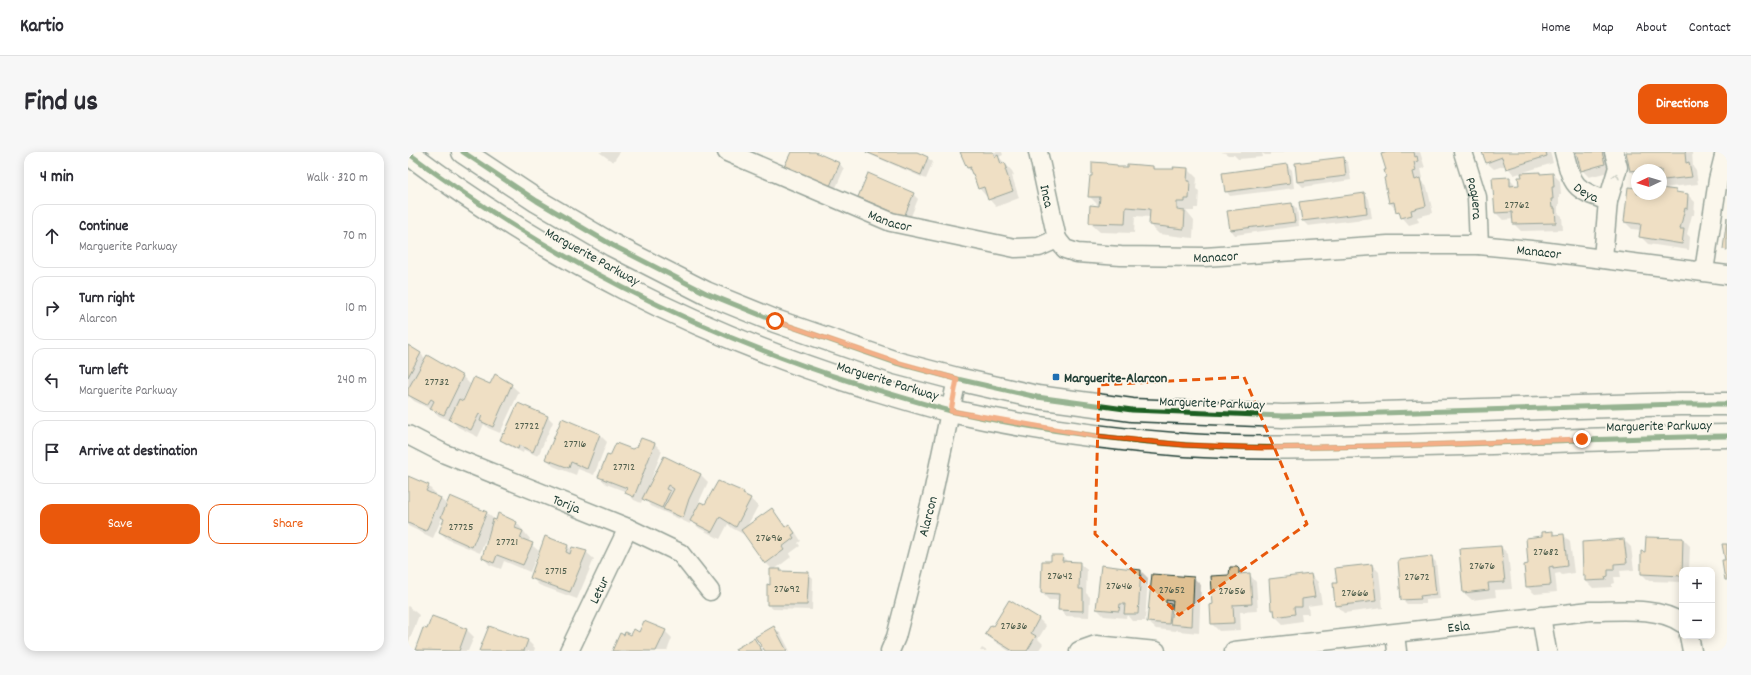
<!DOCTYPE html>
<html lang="en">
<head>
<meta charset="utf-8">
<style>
  :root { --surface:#fff; --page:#f7f7f7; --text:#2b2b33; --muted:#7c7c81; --line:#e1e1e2; --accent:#ea580c }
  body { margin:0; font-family:Dekko,sans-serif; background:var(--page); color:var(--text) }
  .controls { position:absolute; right:12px; bottom:12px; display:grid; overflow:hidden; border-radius:8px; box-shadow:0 2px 10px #0003 }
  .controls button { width:36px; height:36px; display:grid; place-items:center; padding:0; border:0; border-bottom:1px solid var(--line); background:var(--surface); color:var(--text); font:20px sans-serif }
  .compass { position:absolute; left:1223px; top:12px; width:36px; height:36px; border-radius:50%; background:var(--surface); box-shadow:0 2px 10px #0003; rotate:266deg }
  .stop { position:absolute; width:12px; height:12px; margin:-9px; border:3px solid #ea580c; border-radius:50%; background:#fff }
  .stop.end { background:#ea580c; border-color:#fff; box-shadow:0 1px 4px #0008 }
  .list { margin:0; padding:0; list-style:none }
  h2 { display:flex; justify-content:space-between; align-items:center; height:52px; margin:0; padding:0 16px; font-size:17px }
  h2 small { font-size:13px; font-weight:400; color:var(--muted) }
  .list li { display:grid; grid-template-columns:26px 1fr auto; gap:12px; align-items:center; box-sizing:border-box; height:64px; margin:0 8px 8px; padding:0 8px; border:1px solid var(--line); border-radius:12px }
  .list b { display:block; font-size:15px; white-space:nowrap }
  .list p { margin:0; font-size:13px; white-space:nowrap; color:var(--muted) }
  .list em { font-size:13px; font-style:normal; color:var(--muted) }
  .actions { display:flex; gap:8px; padding:12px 16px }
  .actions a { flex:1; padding:9px 0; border:1px solid var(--accent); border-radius:12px; text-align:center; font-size:14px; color:var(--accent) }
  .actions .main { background:var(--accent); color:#fff }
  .icon { flex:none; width:22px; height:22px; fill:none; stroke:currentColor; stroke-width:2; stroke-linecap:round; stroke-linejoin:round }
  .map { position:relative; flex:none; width:1319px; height:499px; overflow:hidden; border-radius:12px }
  header { display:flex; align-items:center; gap:24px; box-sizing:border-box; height:56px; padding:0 20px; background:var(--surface); border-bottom:1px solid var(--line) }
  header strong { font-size:19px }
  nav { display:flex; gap:22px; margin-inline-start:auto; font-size:14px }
  .intro { display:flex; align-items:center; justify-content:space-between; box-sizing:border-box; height:96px; padding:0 24px }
  h1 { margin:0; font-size:28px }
  .button { padding:10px 18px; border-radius:12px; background:var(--accent); color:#fff; font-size:14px; font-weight:700 }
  main { display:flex; gap:24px; padding:0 24px }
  aside { flex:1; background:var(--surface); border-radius:12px; box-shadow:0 2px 10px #0003 }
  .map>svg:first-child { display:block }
</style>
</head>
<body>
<header>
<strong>Kartio</strong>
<nav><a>Home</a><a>Map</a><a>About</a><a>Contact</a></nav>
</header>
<div class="intro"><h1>Find us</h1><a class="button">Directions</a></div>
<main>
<aside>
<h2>4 min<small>Walk · 320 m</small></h2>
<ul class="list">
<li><svg class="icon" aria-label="ahead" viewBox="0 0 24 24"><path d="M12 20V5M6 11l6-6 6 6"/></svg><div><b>Continue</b><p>Marguerite Parkway</p></div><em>70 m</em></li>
<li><svg class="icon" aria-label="right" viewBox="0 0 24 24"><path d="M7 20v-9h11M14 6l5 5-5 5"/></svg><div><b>Turn right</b><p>Alarcon</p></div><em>10 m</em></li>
<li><svg class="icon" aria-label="left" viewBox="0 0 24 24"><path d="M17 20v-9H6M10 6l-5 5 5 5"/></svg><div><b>Turn left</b><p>Marguerite Parkway</p></div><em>240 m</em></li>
<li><svg class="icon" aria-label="arrive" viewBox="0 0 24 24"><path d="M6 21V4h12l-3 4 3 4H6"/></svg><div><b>Arrive at destination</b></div></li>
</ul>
<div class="actions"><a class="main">Save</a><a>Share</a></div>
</aside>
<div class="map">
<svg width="1319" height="499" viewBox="0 0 1319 499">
  <rect width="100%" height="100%" fill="#fbf7ec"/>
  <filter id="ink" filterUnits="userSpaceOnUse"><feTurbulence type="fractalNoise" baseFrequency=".025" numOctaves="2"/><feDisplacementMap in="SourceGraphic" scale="8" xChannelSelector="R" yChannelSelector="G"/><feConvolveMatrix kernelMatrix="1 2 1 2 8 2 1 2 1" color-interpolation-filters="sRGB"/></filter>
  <g filter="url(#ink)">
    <path fill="#0003" d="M191,0h21l-7,10z
      M384,0h20l28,12 4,5 -9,21 -45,-19z
      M456,0h50l14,6 5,4 -7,17z
      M554,0h40l1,3 -4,2 13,14 2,4 -2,1 7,22 -23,9 -7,-8 -1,-4 -2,1 -7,-8 -4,-12 -7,-8z
      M813,0h64v1h-15v2h-5l-3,-2 1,4 -25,2 -4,-4h-6l-3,-2z
      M980,0h32l5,16 -4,1 2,9 -4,1 8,8 6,26 -16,4 2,5 -10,3 -19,-22 -5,-25h2z
      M1075,0h67l3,11 -39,12 -8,-10 -12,4 -8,-7z
      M1169,0h30l5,19 -23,6 -7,-7z
      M1220,0h64l1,15 3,4 2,13 -37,4v-18h-24v7l-6,-6z
      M935,6l5,5 3,17 -48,7 -5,-5 -2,-18z
      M879,13l5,5 2,18 -64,8 -4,-5z
      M700,14h9l2,2 34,-1 3,3 32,-1 9,9 -1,11 3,2 -1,17h-4v3h-8l8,10 -1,17 -34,-4 -9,-9v-8l-15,-1 -1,17 -34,-1 -10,-9 1,-17 9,1 -11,-11 4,-19z
      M1131,21l3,2 11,-1 7,7 1,13h-2v12h-1v7l4,3 1,14 -42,1 -7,-7v-5l-11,1 -7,-7 13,-35 8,8h3z
      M1229,37v5h12l4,5 1,-5h7v-5l14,2 3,3 10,1 7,7 -1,13h-2l-5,19 3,3 -1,13 -41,-6 -8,-8 1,-6 -9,-1 -7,-7z
      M505,42l5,5 -9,22 -45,-19 -5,-5z
      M957,42l4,5 3,19 -64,8 -5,-5z
      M884,52l5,5 2,17 -64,9 -4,-5z
      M0,194l13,8 5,5 1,-2 36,20 7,7 -8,17 2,1 26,-16 21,-1 8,7 -19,41 -12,-5 -4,-4 -6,13 -20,-10 -6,-6 -13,-5 -5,-5 -20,-10 -5,-5 -1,3z
      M110,252l30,13 5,5 -15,34 -14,-6 -1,3 -17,-9 -5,-4 4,-4z
      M154,268l38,15 7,7 -13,33 -16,-6 -2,6 -23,-9 -7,-8z
      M247,292l7,7 -14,36 52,-13 8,8 -14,31 12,-7 12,-24 26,11 14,13 -12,22 26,-19 14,18 2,-1 8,7 5,8 -3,2 2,3 -11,8 2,3 -17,13 8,2 26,1 5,5 -1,32 -39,-1 -5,-4 5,-35 -7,-7 -22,-31 -1,2 -11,-6 -4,-4 -8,15 -21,-11 -8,-8 -1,4 -39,-18 -8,-8 -2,5 -7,-3 -7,-8 -21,-8 -7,-8 12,-18z
      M0,325l20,9 7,7 -1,3 7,3 6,6 4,-8 36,16 9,8 3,-6 18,8 13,16 -2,3 11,9 -9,21 -26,-11 -3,8 -11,-4 -7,-7 8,-27 -1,-1 -10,23 -33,-14 -7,-7 5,-12 -3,-2 -9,20 -25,-12z
      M1144,380l4,4 7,-1 7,7 4,31 -12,2 -2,-2 -5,1 2,18 -22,2 -8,-7 3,-22 13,-28z
      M138,386l22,8 4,5 14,1 8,7 -17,40 -38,-14 -7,-7z
      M1275,387l7,7 -1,24h-7v12l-33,-1 -7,-7 4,-21z
      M1216,388l7,7 3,23 -14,1 1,6h-7l1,6 -3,1v3l-19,1 -7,-7v-4l-2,-3z
      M1093,395l7,7 4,35 -17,1 1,7 -24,3 -8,-7z
      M654,404l7,7h10l8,7 -1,23 4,4 -1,20 -23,-1 -7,-7v-9h-10l-7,-7z
      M1023,405l5,5 4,37 -15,1v4h-18l-5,-5z
      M964,413l7,7 4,36 -39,5 -8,-8z
      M829,416l7,7 5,-1 7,8 2,29 -18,1 1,18 -22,1 -7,-7 2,-19 16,-29z
      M733,419l7,7 -3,43h-13l-5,-6 -1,3 -22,-2 -7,-7z
      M745,423l41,3 7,7 -2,48 -21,-2 -1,-2 -1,2 -20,-2 -8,-7z
      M903,423l7,7 4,22 -14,2 1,8h-8l1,7 -19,3 -7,-7 -1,-5 -3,-2z
      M601,449l30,18 7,7 -8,13 5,5 -5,7h-29l-15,-10 -7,-7 6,-7z
      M0,454l11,9 -11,29z
      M365,475l8,7 9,17h-24z
      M58,477l8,8 -6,14h-50l-2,-2z
      M257,479l7,7 -5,13h-54l12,-15 7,1 8,-4z
      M346,487l10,12h-26z
      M120,489l7,7 -1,3h-54z
      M574,496l5,3h-7z"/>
    <path fill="#e0c193" stroke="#1f3d34" d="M383,0h24l25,11 -10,23 -46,-19z
      M458,0h51l11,5 -7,18z
      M552,0h33l2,5 3,-2 3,9 4,-1 2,5 -2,1 8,22 -25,9 -4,-13 -6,2 -5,-15h-1l-2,-5 1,-2 -4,1z
      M979,0h27l1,5 2,-1 1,5 -4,1 2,9 -3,1 2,8 5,-2 6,28 -15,4 1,5 -11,3 -2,-7 -3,1 -2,-10 -5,1 -5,-25 2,-1 -2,-7h2l-5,-16z
      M1074,0h64l1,4 -41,13 -4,-12 -16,6z
      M1168,0h26l3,12 -24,7z
      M1218,0h60l-1,1 1,10 3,-1 3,15 -28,3h-3v-10l-15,-1 -16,2z
      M936,5l2,19 -49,6 -2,-19z
      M684,10l14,1 1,1 10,1v2h10v-3l26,2v3h21l-1,-2 15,1 -1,13h3l-1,18h-4v3h-8v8l8,1 -1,18 -35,-4 1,-16 -24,-2 -1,17 -36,-1 1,-18 9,1 1,-9h-12l2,-21h2z
      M879,12l3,19 -65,9 -3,-19z
      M1132,20v2l13,-1 1,14h-2l1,12h-2l1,9h3l1,15 -43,1 -1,-12 -17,1 -3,-35 18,-1v9l9,-1 -1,-8h4l-1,-4z
      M460,21l46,20 -10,24 -46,-20z
      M1220,35l9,1v6h8v3l7,2 1,-5h8v-6l15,2v2l12,2 -1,15 -2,-1 -5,21h4l-2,15 -43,-7 2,-13 -17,-2z
      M957,41l2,20 -65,8 -3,-19z
      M884,51l3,19 -65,8 -3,-19z
      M1319,65v33l-4,-1z
      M0,193l13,8 -13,24z
      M19,203l36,21 -19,39 -14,-6 4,-8 -3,-2 -4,6 -19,-10v-6z
      M87,222l17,10 -19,43 -13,-6 2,-6 -3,-1 -8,16 -22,-10 10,-21 4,2 11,-24 16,7z
      M110,251l30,13 -15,36 -14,-7 -1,4 -18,-9 3,-7 1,1z
      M154,266l38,16 -13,35 -16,-7 -2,6 -24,-9z
      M233,286l14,5 -21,54 -9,-4 2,-5 -29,-11 9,-22 3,1 6,-13 16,6 5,-2z
      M256,304l37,18 -12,25 -6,19 -20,-9 11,-20 -6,-4 -2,4 4,2 -8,17 -20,-9z
      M0,324l21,9 -3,6 15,7 -15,33 -18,-8z
      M310,329l26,11 -1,2 8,4 -15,29 -16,-10 -8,15 -22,-11 10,-19 5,2z
      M42,344l37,16 -15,35 -33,-15 5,-13 -3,-2z
      M364,356l13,19 4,-3 6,9 -3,2 2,3 -12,9 2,3 -19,14 -24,-34z
      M90,361l19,9 -2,6 8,3 -3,7 13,5 -10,22 -26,-10 -3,8 -12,-5 11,-39 3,1z
      M1145,379v4l11,-1 3,32 -14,2v-2l-4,1 2,18 -25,2 -2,-22 4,-1 -2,-26 16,-2v-4z
      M137,384l23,9 -2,7 4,2 2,-7 15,4 -17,41 -40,-14z
      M1238,385l37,1 -1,38 -41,-2v-23l4,1z
      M1216,387l3,24 -13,1v6h-6v6l-3,1 1,3 -21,1v-6h-2l-1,-33z
      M1314,392h5v36h-2l-2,-12 -1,-8h3z
      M1093,394l4,36 -17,1 1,7 -26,3 -4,-44z
      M643,403h12l-1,6 18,1 -1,27h4v22l-25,-1 1,-16 -18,-1 1,-32h9z
      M1024,404l4,38 -16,2 1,3 -20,1 -3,-40z
      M964,412l4,37 -41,5 -2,-23h4l-2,-15z
      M693,413l40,5 -3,44h-14l1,-10h-5l-1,7 -23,-2z
      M822,415h7l2,2v5l11,-1 2,31 -19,1 1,18 -23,1 -1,-19 3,-1 -2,-28 18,-1z
      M362,417h11l-1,2 29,1 -2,33h-40v-21l3,1z
      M744,422l42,3 -2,49 -22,-2 3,-23 -7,-1v3l5,1 -2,20 -22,-2z
      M903,422l4,23 -13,2v8h-8l1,7 -20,3 -1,-7h-3l-2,-31z
      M601,448l30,18 -8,15 5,3 -9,15h-14l-28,-17 6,-9 2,1z
      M24,464l35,13 -8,22 -44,-1 8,-22 4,1z
      M236,469l22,9 -10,21h-44l8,-18 4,2 1,-3 6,3 3,-6 5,3z
      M81,474l39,14 -4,11h-45z
      M366,474l4,8 9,17h-22l-10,-14z
      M346,486l8,13h-26l-1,-2z"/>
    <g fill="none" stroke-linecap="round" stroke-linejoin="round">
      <defs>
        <g id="minor">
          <path id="s1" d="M319,0l164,70 124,26 24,-1 18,-8 8,10 12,4 44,3 83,1 184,-12h91l62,6 186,24"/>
          <path id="s2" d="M630,0l19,87"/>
          <path id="s3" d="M1055,0l14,45 2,48"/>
          <path id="s4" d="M1156,0c9,35 10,37 44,49"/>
          <path d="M1195,106l5,-57 10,-34 -4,-15"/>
          <path d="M1296,119l14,-91 7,-28"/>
          <path id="s5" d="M0,283l37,19 183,74 52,25 30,38"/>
          <path d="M1133,464l6,35"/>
          <path d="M987,482l2,17"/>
          <path d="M1281,484l3,15"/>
          <path id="s6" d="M161,499l59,-123"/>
          <path id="s7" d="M482,499l6,-14 37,-144 24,-114"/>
          <path d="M671,499l17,-6 60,6"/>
          <path id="s8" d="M826,499l356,-40c29,0 67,-5 92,12"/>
        </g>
        <path id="primary" d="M55,0l74,49 75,44 94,48 69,28 121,42 61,16 80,18 95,13 151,6 397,-12h47
          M0,1c135,102 289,180 450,231 30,9 61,19 93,27 76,17 156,28 234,34 65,4 130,2 194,1 116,-2 232,-8 348,-10"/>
      </defs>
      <use href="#minor" stroke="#1f3d34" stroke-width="21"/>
      <use href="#primary" stroke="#1f3d34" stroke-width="25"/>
      <use href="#minor" stroke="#fbf7ec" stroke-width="18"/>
      <use href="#primary" stroke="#fbf7ec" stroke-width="22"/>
      <defs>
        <path id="cycleway" d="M55,0l74,49 75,44 94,48 69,28 121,42 61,16 80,18 95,13 151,6 397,-12h47
          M0,1c135,102 289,180 450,231 30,9 61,19 93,27 76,17 156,28 234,34 65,4 130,2 194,1 116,-2 232,-8 348,-10"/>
      </defs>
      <use href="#cycleway" stroke="#fbf7ec" stroke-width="8"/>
      <use href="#cycleway" stroke="#1b5e20" stroke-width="5"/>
    </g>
    <defs><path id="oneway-chevron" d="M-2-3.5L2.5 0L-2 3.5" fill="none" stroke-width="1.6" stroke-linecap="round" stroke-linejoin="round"/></defs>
    <use stroke="#8d9a90" href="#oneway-chevron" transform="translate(1208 24) rotate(-77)"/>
  </g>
  <g fill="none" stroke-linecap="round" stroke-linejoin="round" filter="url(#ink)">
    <path stroke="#ea580c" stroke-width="5" d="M367,169l121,41 61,17 -6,32 143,25 91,9 80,3 156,-3 161,-6"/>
  </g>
  <path d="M0 0H1319V499H0ZM836,225l63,147 -128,91 -84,-81 4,-149z" fill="#fbf7ec" fill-opacity=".55" fill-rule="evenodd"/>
  <path fill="none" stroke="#e8590c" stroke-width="3" stroke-dasharray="8 5" stroke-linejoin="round" d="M836,225l63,147 -128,91 -84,-81 4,-149z"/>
  <rect fill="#1f6fb2" stroke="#fbf7ec" stroke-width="1.5" x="644" y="221" width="8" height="8" rx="2"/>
  <g text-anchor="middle" stroke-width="3.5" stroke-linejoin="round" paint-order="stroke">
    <g font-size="12" fill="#4f5e4c">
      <text x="1109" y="56">27762</text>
      <text x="29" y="233">27732</text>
      <text x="119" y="277">27722</text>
      <text x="167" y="295">27716</text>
      <text x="216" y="318">27712</text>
      <text x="53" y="378">27725</text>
      <text x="361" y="389">27696</text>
      <text x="99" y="393">27721</text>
      <text x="1138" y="403">27682</text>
      <text x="1074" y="417">27676</text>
      <text x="148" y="422">27715</text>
      <text x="652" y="427">27642</text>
      <text x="1009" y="428">27672</text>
      <text x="711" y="437">27646</text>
      <text x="379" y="440">27692</text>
      <text x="764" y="441">27652</text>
      <text x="824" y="442">27656</text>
      <text x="947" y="444">27666</text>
      <text x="606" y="477">27636</text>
    </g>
    <g font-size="14" fill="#1f3d34" stroke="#fbf7ec">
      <text dy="5" stroke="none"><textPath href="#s4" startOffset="48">Deya</textPath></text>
      <text dy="5" stroke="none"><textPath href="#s2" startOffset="45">Inca</textPath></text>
      <text dy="5" stroke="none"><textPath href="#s3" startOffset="48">Paguera</textPath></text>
      <text dy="5" stroke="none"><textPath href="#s1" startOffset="177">Manacor</textPath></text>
      <text dy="5" stroke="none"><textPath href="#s1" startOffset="837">Manacor</textPath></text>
      <text dy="5" stroke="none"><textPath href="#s1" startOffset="513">Manacor</textPath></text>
      <text transform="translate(185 104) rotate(29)" y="5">Marguerite Parkway</text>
      <text transform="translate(480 228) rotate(17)" y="5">Marguerite Parkway</text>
      <text transform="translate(804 250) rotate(2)" y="5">Marguerite Parkway</text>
      <text transform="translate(1251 273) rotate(-1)" y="5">Marguerite Parkway</text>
      <text dy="5" stroke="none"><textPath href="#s5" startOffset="173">Torija</textPath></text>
      <text dy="5" stroke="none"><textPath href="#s7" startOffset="140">Alarcon</textPath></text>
      <text dy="5" stroke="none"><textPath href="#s6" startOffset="68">Letur</textPath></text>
      <text dy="5" stroke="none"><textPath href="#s8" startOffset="226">Esla</textPath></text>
    </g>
    <g font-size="14" font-weight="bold" fill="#1f3d34" stroke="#fbf7ec" text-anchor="start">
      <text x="656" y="230">Marguerite-Alarcon</text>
    </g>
  </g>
</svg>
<div class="controls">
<button>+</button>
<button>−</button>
</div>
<svg class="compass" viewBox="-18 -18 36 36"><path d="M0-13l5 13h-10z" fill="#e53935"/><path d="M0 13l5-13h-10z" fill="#7c7c81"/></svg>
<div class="stop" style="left:367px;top:169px"></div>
<div class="stop end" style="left:1174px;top:287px"></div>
</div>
</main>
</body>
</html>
